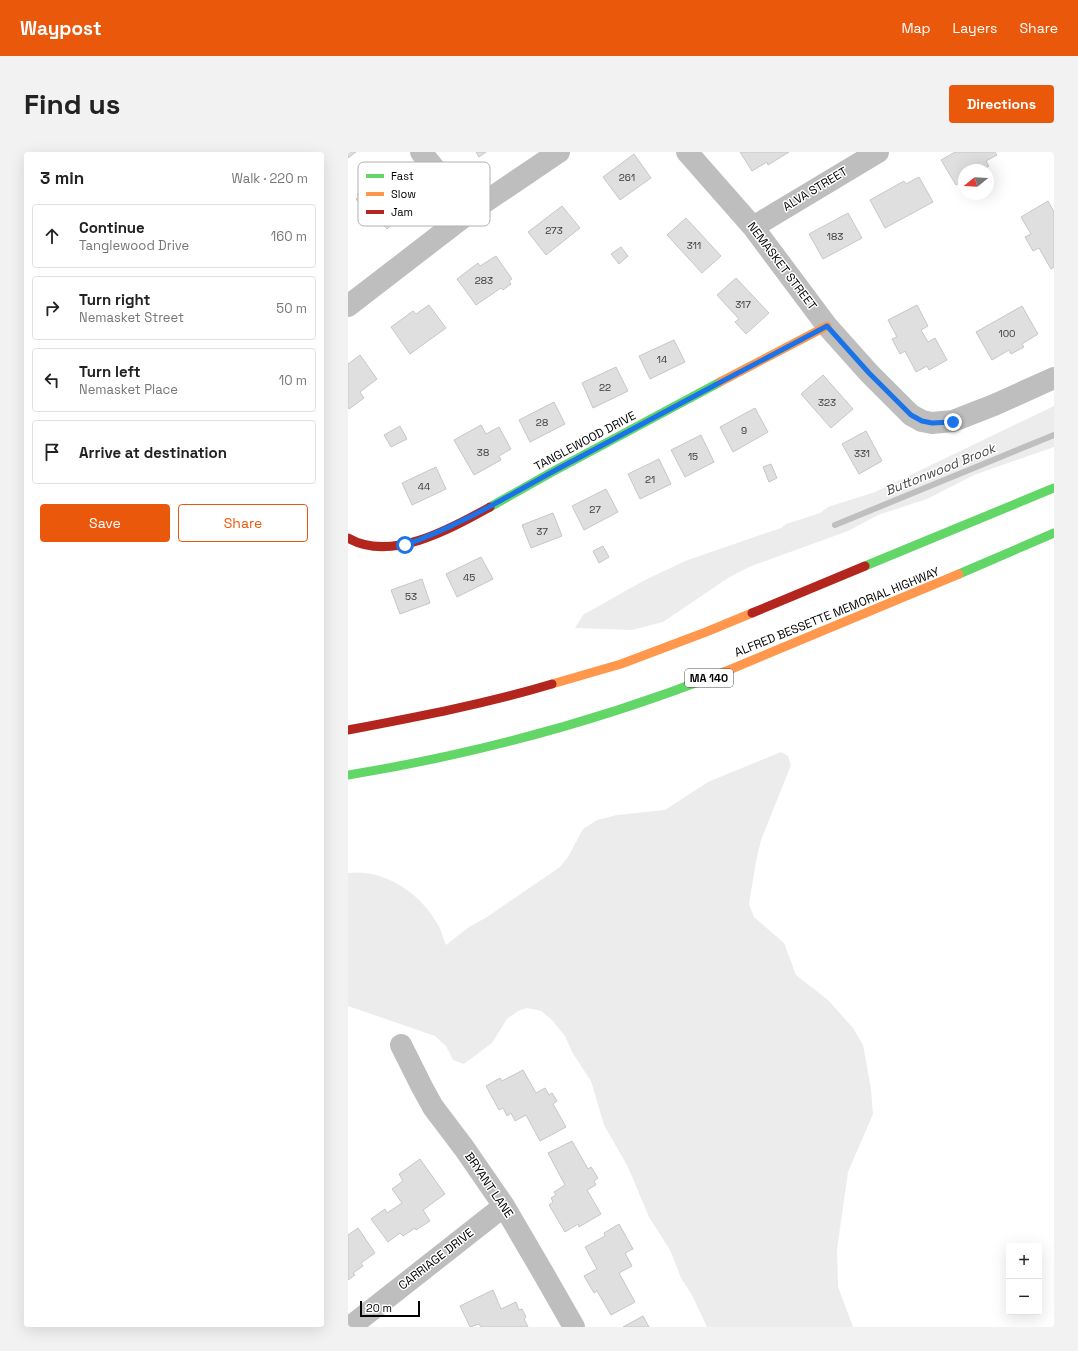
<!DOCTYPE html>
<html lang="en">
<head>
<meta charset="utf-8">
<style>
  :root { --surface:#fff; --page:#f2f2f2; --text:#222; --muted:#767676; --line:#e0e0e0; --accent:#ea580c }
  body { margin:0; font-family:"Space Grotesk",sans-serif; background:var(--page); color:var(--text) }
  .controls { position:absolute; right:12px; bottom:12px; display:grid; overflow:hidden; border-radius:4px; box-shadow:0 4px 16px #0002 }
  .controls button { width:36px; height:36px; display:grid; place-items:center; padding:0; border:0; border-bottom:1px solid var(--line); background:var(--surface); color:var(--text); font:20px sans-serif }
  .compass { position:absolute; left:610px; top:12px; width:36px; height:36px; border-radius:50%; background:var(--surface); box-shadow:0 4px 16px #0002; rotate:252deg }
  .scale { position:absolute; left:12px; bottom:10px; width:60px; box-sizing:border-box; padding-left:4px; border:2px solid #000; border-top:0; font-size:11px; line-height:14px; white-space:nowrap; color:#000; -webkit-text-stroke:3px #fff; paint-order:stroke }
  .stop { position:absolute; width:12px; height:12px; margin:-9px; border:3px solid #1a73e8; border-radius:50%; background:#fff }
  .stop.end { background:#1a73e8; border-color:#fff; box-shadow:0 1px 4px #0008 }
  .list { margin:0; padding:0; list-style:none }
  h2 { display:flex; justify-content:space-between; align-items:center; height:52px; margin:0; padding:0 16px; font-size:17px }
  h2 small { font-size:13px; font-weight:400; color:var(--muted) }
  .list li { display:grid; grid-template-columns:26px 1fr auto; gap:12px; align-items:center; box-sizing:border-box; height:64px; margin:0 8px 8px; padding:0 8px; border:1px solid var(--line); border-radius:4px }
  .list b { display:block; font-size:15px; white-space:nowrap }
  .list p { margin:0; font-size:13px; white-space:nowrap; color:var(--muted) }
  .list em { font-size:13px; font-style:normal; color:var(--muted) }
  .actions { display:flex; gap:8px; padding:12px 16px }
  .actions a { flex:1; padding:9px 0; border:1px solid var(--accent); border-radius:4px; text-align:center; font-size:14px; color:var(--accent) }
  .actions .main { background:var(--accent); color:#fff }
  .icon { flex:none; width:22px; height:22px; fill:none; stroke:currentColor; stroke-width:2; stroke-linecap:round; stroke-linejoin:round }
  .map { position:relative; flex:none; width:706px; height:1175px; overflow:hidden; border-radius:4px }
  header { display:flex; align-items:center; gap:24px; box-sizing:border-box; height:56px; padding:0 20px; background:var(--accent); color:#fff }
  header strong { font-size:19px }
  nav { display:flex; gap:22px; margin-inline-start:auto; font-size:14px }
  .intro { display:flex; align-items:center; justify-content:space-between; box-sizing:border-box; height:96px; padding:0 24px }
  h1 { margin:0; font-size:28px }
  .button { padding:10px 18px; border-radius:4px; background:var(--accent); color:#fff; font-size:14px; font-weight:700 }
  main { display:flex; gap:24px; padding:0 24px }
  aside { flex:1; background:var(--surface); border-radius:4px; box-shadow:0 4px 16px #0002 }
  .map>svg:first-child { display:block }
</style>
</head>
<body>
<header>
<strong>Waypost</strong>
<nav><a>Map</a><a>Layers</a><a>Share</a></nav>
</header>
<div class="intro"><h1>Find us</h1><a class="button">Directions</a></div>
<main>
<aside>
<h2>3 min<small>Walk · 220 m</small></h2>
<ul class="list">
<li><svg class="icon" aria-label="ahead" viewBox="0 0 24 24"><path d="M12 20V5M6 11l6-6 6 6"/></svg><div><b>Continue</b><p>Tanglewood Drive</p></div><em>160 m</em></li>
<li><svg class="icon" aria-label="right" viewBox="0 0 24 24"><path d="M7 20v-9h11M14 6l5 5-5 5"/></svg><div><b>Turn right</b><p>Nemasket Street</p></div><em>50 m</em></li>
<li><svg class="icon" aria-label="left" viewBox="0 0 24 24"><path d="M17 20v-9H6M10 6l-5 5 5 5"/></svg><div><b>Turn left</b><p>Nemasket Place</p></div><em>10 m</em></li>
<li><svg class="icon" aria-label="arrive" viewBox="0 0 24 24"><path d="M6 21V4h12l-3 4 3 4H6"/></svg><div><b>Arrive at destination</b></div></li>
</ul>
<div class="actions"><a class="main">Save</a><a>Share</a></div>
</aside>
<div class="map">
<svg width="706" height="1175" viewBox="0 0 706 1175">
  <rect width="100%" height="100%" fill="#fff"/>
  <path fill="#ececec" d="M706,254v41l-80,28 -47,24 -49,16 -30,16 -99,36 -21,11 -65,44 -31,8 -57,-2 8,-13 60,-34 42,-20 96,-33 5,-4 34,-11 8,-6 47,-15z
    M433,600l7,4 3,9 -30,75 -5,21 -7,43 5,13 30,26 12,32 32,25 25,28 10,17 8,44 2,25 -25,58 -11,77 1,38 15,40h-146l-15,-32 -11,-17 -11,-28 -21,-33 -21,-50 -24,-42 -13,-44 -19,-29 -7,-16 -13,-16 -11,-9 -14,-3 -9,3 -11,8 -15,24 -28,21 -11,-4 -7,-14 -11,-10 -87,-30v-133c36,-5 74,21 90,52 4,6 5,14 8,20l23,-18 18,-10 73,-50 8,-10 15,-28 14,-9 20,-5 48,-5 43,-28z"/>
  <g fill="none" stroke-linecap="round" stroke-linejoin="round">
    <path stroke="#bfbfbf" stroke-width="6" d="M487,373l219,-90"/>
  </g>
  <path fill="#dfdfdf" stroke="#c7c7c7" d="M0,0h8l-8,6z
    M128,0h10l-7,5z
    M392,0h49l-21,13 -1,-3 -15,9z
    M607,0h40l2,3 -11,6 3,5 -7,4h-18v10l-8,5 -15,-25z
    M286,2l17,24 -31,22 -17,-23z
    M31,23l30,35 -22,19 -22,-25 -3,3 -6,-8 3,-3 -2,-2z
    M571,25l14,25 -48,26 -15,-28 34,-19 2,3z
    M700,49l6,11v55l-3,2 -12,-21 -6,3 -8,-14 6,-3 -10,-17z
    M214,54l18,22 -34,27 -18,-23z
    M500,61l14,25 -39,21 -14,-25z
    M338,66l35,38 -19,17 -35,-38z
    M273,95l7,9 -9,8 -8,-10z
    M148,104l16,23 -3,2 2,3 -8,6 -2,-2 -25,17 -19,-26 21,-16 2,3z
    M388,126l33,35 -23,21 -11,-12 4,-3 -22,-24z
    M81,153l17,23 -36,26 -19,-27 22,-16 3,3z
    M569,153l11,21 -7,4 7,12 7,-4 12,22 -18,10 -2,-4 -11,6 -11,-21 -5,3 -8,-15 5,-2 -9,-17z
    M674,154l16,28 -16,10 2,3 -13,7 -2,-4 -17,10 -16,-28z
    M326,188l11,22 -35,17 -11,-23z
    M12,203l17,24 -17,13 4,6 -15,11 -1,-2v-43z
    M268,215l12,24 -35,17 -11,-25z
    M475,223l30,34 -22,19 -30,-34z
    M206,250l11,22 -35,18 -11,-22z
    M407,256l13,24 -35,20 -13,-25z
    M133,273l5,9 13,-7 12,22 -12,7 2,4 -27,15 -20,-35z
    M52,274l7,13 -16,8 -7,-12z
    M518,279l16,30 -23,13 -17,-30z
    M353,283l13,27 -29,15 -14,-27z
    M311,307l12,25 -31,15 -12,-25z
    M423,312l6,14 -8,4 -6,-15z
    M88,315l10,22 -34,16 -10,-22z
    M258,337l12,23 -34,18 -12,-24z
    M205,361l9,23 -31,12 -9,-23z
    M255,394l6,11 -10,6 -6,-12z
    M133,405l12,22 -36,18 -11,-23z
    M74,427l8,24 -30,11 -9,-24z
    M175,918l13,23 9,-5 4,7 3,-2 5,8 -4,3 13,23 -26,14 -14,-26 -11,6 -4,-8 -4,3 -4,-8 -4,2 -13,-24 14,-8 2,3z
    M224,989l16,28 3,-2 7,11 -4,3 2,4 -9,5 14,24 -22,13 -1,-3 -13,8 -16,-27 4,-3 -2,-4 5,-3 -2,-3 11,-7 -17,-32z
    M72,1007l25,35 -22,16 7,11 -14,9 -1,-2 -12,8 -3,-3 -12,9 -17,-23 14,-10 2,4 15,-10 -10,-14 11,-8 -4,-7z
    M271,1072l14,25 -8,4 7,13 -13,7 16,29 -24,13 -14,-24 -3,2 -10,-17 13,-7 -12,-22 20,-11 -1,-3z
    M10,1076l17,25 -14,10 2,3 -10,7 2,2 -7,5v-45z
    M145,1138l8,19 15,-7 3,8 3,-1 4,8 -2,2 4,8h-47l-2,-3 -9,3 -10,-21z
    M295,1164l6,11h-26z"/>
  <g fill="none" stroke-linecap="round" stroke-linejoin="round">
    <path stroke="#bebebe" stroke-width="22" d="M73,0l49,60
      M339,0l66,75 74,99 42,47 42,42 11,6 10,2 21,-2 41,-16 60,-27
      M405,75l125,-75
      M0,154l122,-94 89,-60
      M53,893l21,42 11,20 31,41 40,58 38,65 32,56
      M2,1175l154,-121"/>
    <path stroke="#63d668" stroke-width="9" d="M142,355l62,-35 168,-90
      M517,414l189,-78
      M611,422l95,-41
      M0,623c129,-21 254,-55 376,-103"/>
    <path stroke="#ff974d" stroke-width="9" d="M372,230l107,-56
      M376,520l235,-98
      M204,532l69,-20 85,-32 46,-19"/>
    <path stroke="#b3261e" stroke-width="9" d="M0,386c43,25 104,-10 142,-31
      M404,461l113,-47
      M0,578c68,-13 137,-26 204,-46"/>
  </g>
  <g fill="none" stroke-linecap="round" stroke-linejoin="round">
    <path stroke="#1a73e8" stroke-width="5" d="M57,393c58,-20 109,-53 162,-81 87,-47 173,-92 260,-138l42,47 42,42 11,6 10,2 21,-1"/>
  </g>
  <g text-anchor="middle" stroke-width="3" stroke-linejoin="round" paint-order="stroke">
    <g font-size="10" fill="#383838">
      <text x="279" y="29">261</text>
      <text x="206" y="82">273</text>
      <text x="487" y="88">183</text>
      <text x="346" y="97">311</text>
      <text x="136" y="132">283</text>
      <text x="395" y="156">317</text>
      <text x="659" y="185">100</text>
      <text x="314" y="211">14</text>
      <text x="257" y="239">22</text>
      <text x="479" y="254">323</text>
      <text x="194" y="274">28</text>
      <text x="396" y="282">9</text>
      <text x="135" y="304">38</text>
      <text x="514" y="305">331</text>
      <text x="345" y="308">15</text>
      <text x="302" y="331">21</text>
      <text x="76" y="338">44</text>
      <text x="247" y="361">27</text>
      <text x="194" y="383">37</text>
      <text x="121" y="429">45</text>
      <text x="63" y="448">53</text>
    </g>
    <rect fill="#fff" stroke="#4c4c4c" stroke-width="1" x="337" y="517" width="48" height="18" rx="3"/>
    <g font-size="11" font-weight="bold" fill="#000">
      <text x="361" y="530">MA 140</text>
    </g>
    <g font-size="12" fill="#000" stroke="#fff">
      <text transform="translate(467 37) rotate(-31)" y="4">ALVA STREET</text>
      <text transform="translate(434 114) rotate(53)" y="4">NEMASKET STREET</text>
      <text transform="translate(237 289) rotate(-28)" y="4">TANGLEWOOD DRIVE</text>
      <text transform="translate(489 460) rotate(-22)" y="4">ALFRED BESSETTE MEMORIAL HIGHWAY</text>
      <text transform="translate(141 1033) rotate(56)" y="4">BRYANT LANE</text>
      <text transform="translate(88 1107) rotate(-38)" y="4">CARRIAGE DRIVE</text>
    </g>
    <g font-size="13" font-style="italic" fill="#444" stroke="#fff">
      <text transform="translate(592 317) rotate(-22)" y="5">Buttonwood Brook</text>
    </g>
  </g>
  <rect x="10" y="10" width="132" height="64" rx="6" fill="#fff" stroke="#b2b2b2" stroke-width="1"/>
  <rect x="18" y="22" width="18" height="4" fill="#63d668"/>
  <rect x="18" y="40" width="18" height="4" fill="#ff974d"/>
  <rect x="18" y="58" width="18" height="4" fill="#b3261e"/>
  <g font-size="11" fill="#000">
    <text x="43" y="28">Fast</text>
    <text x="43" y="46">Slow</text>
    <text x="43" y="64">Jam</text>
  </g>
</svg>
<div class="controls">
<button>+</button>
<button>−</button>
</div>
<svg class="compass" viewBox="-18 -18 36 36"><path d="M0-13l5 13h-10z" fill="#e53935"/><path d="M0 13l5-13h-10z" fill="#767676"/></svg>
<div class="scale">20 m</div>
<div class="stop" style="left:57px;top:393px"></div>
<div class="stop end" style="left:605px;top:270px"></div>
</div>
</main>
</body>
</html>
